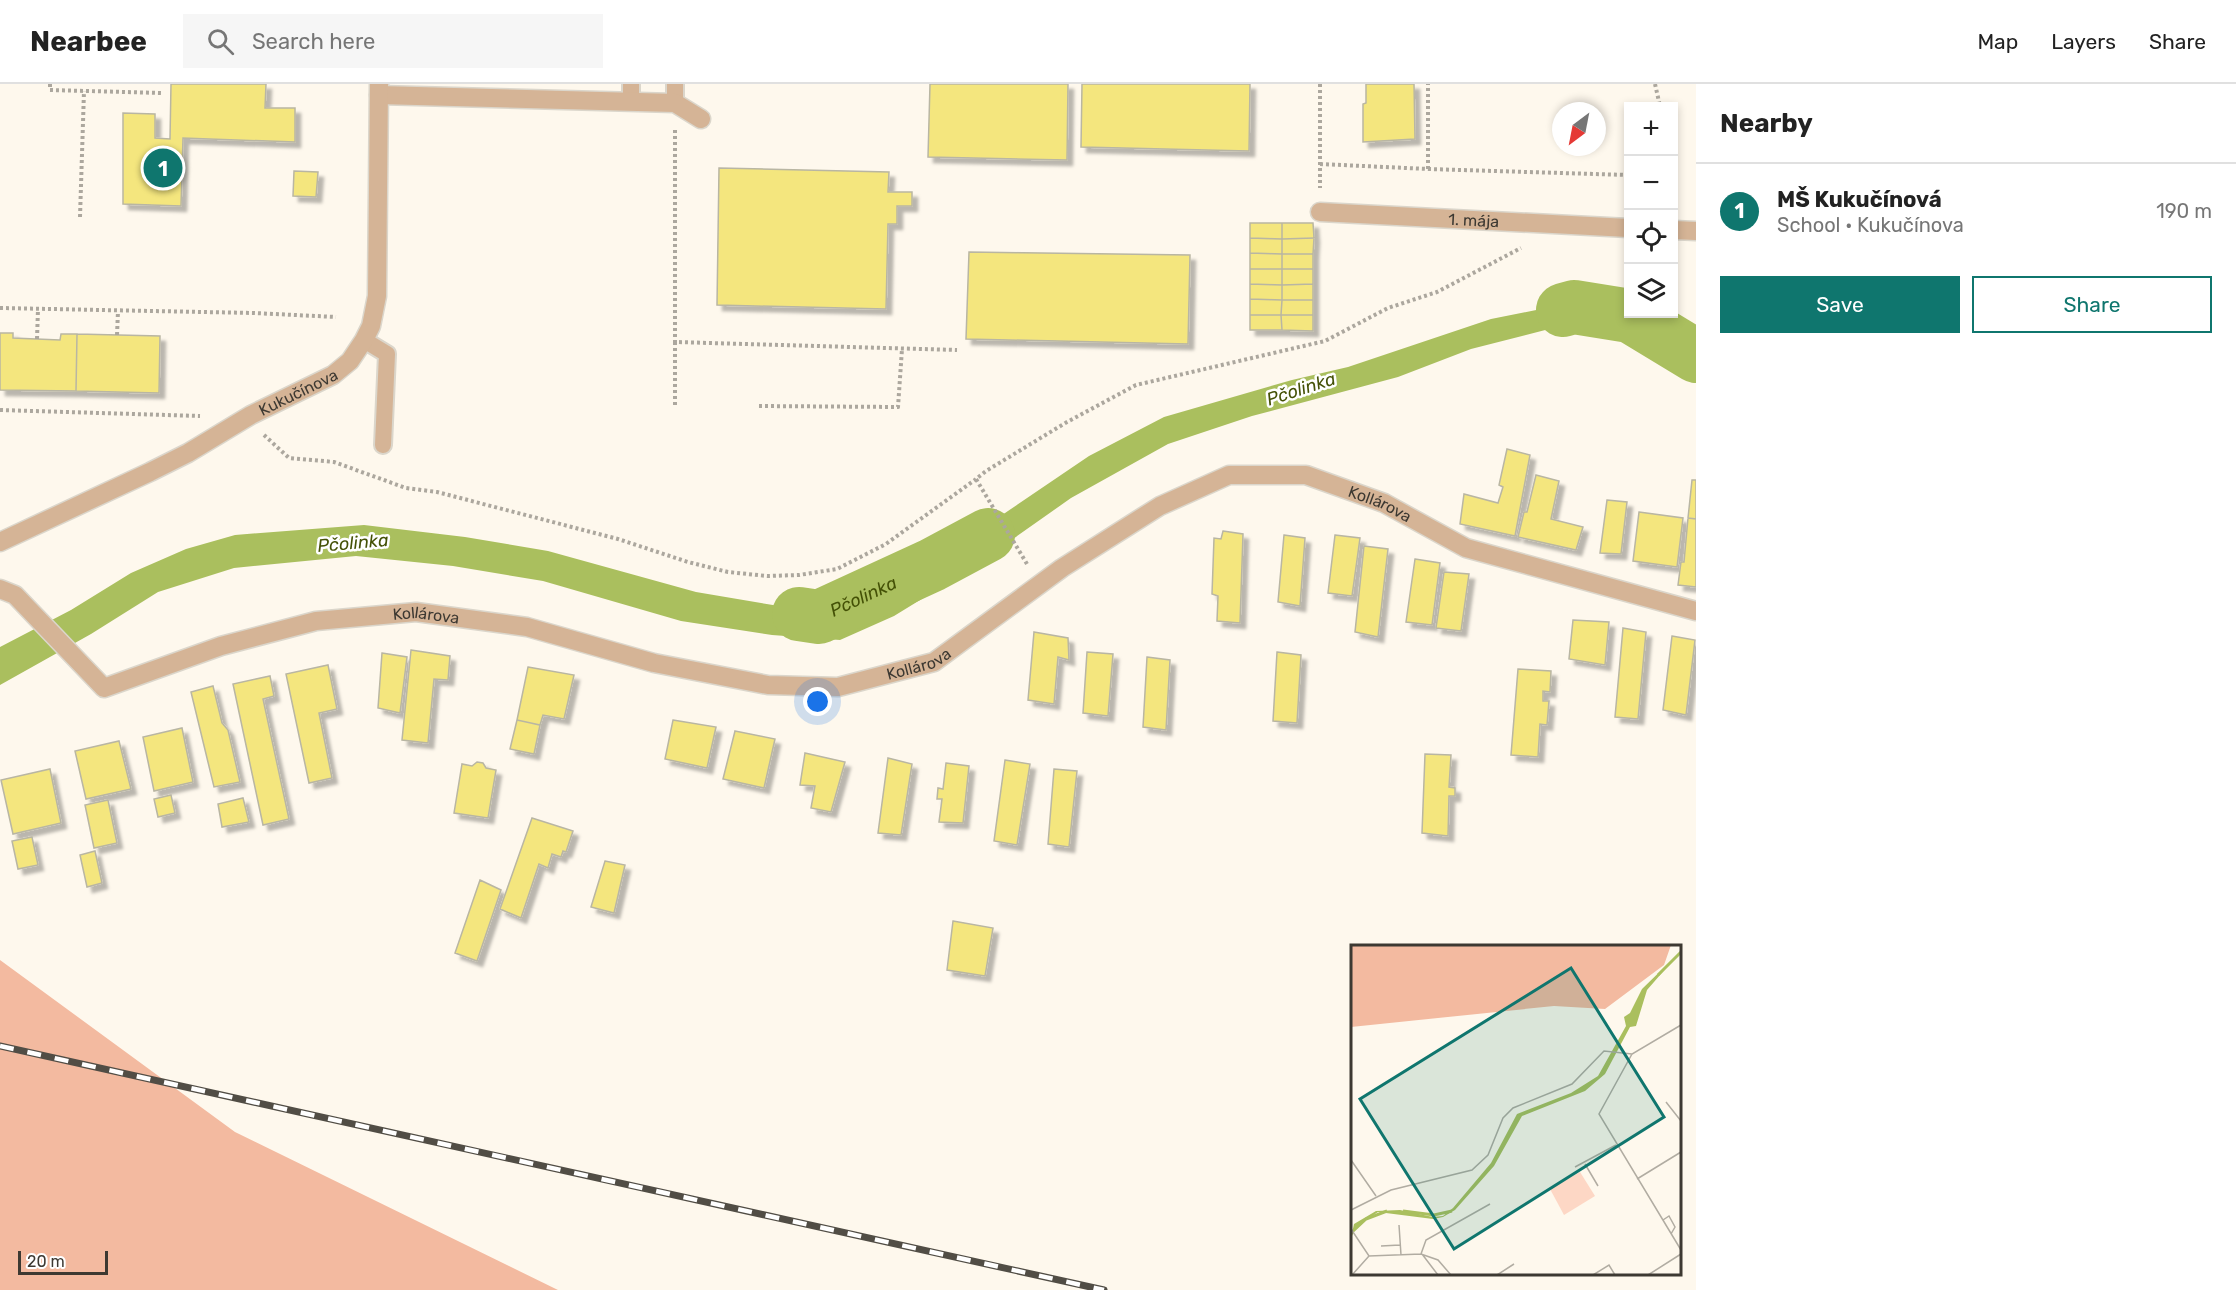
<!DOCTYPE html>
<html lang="en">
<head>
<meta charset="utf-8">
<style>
  :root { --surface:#fff; --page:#f6f6f6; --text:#222; --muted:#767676; --line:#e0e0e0; --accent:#0f766e }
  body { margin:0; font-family:Rubik,sans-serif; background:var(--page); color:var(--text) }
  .controls { position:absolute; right:18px; top:18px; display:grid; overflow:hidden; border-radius:0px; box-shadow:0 3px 9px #0003 }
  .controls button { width:54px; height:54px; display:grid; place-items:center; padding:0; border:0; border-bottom:2px solid var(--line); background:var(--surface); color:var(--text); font:30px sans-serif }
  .compass { position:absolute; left:1552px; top:18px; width:54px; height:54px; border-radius:50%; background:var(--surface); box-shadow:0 3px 9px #0003; rotate:212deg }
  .scale { position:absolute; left:18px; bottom:15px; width:90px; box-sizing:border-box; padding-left:6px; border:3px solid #3d3932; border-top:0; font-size:16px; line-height:21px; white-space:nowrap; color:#3d3932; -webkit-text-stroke:4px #fff; paint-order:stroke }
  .you { position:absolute; left:818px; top:618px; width:21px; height:21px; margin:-15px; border:4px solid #fff; border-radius:50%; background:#1a73e8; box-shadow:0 0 0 9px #1a73e833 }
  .badge { display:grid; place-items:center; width:39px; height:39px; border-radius:50%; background:var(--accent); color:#fff; font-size:20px; font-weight:700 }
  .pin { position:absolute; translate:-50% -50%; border:3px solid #fff; box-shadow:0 2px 6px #0006 }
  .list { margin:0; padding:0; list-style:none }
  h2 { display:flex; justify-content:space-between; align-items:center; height:78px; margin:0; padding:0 24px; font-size:26px }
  h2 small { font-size:20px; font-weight:400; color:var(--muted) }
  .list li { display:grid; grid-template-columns:39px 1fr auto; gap:18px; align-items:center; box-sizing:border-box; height:96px; padding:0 24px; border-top:2px solid var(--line) }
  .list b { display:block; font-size:22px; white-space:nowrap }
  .list p { margin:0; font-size:20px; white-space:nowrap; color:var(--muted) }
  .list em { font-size:20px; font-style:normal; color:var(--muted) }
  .actions { display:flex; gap:12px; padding:18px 24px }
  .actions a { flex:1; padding:14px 0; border:2px solid var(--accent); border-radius:0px; text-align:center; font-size:21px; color:var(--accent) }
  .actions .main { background:var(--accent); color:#fff }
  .icon { flex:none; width:33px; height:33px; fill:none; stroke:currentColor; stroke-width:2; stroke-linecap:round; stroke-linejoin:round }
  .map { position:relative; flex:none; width:1696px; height:1206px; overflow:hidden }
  header { display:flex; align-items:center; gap:36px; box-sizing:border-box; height:84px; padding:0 30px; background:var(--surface); border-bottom:2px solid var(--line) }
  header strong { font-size:28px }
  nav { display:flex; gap:33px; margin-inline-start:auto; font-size:21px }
  .search { width:420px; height:54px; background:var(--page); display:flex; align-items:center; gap:15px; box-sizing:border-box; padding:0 21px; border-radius:0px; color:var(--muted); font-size:22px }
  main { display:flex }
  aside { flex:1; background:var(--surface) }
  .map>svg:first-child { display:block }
</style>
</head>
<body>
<header>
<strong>Nearbee</strong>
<div class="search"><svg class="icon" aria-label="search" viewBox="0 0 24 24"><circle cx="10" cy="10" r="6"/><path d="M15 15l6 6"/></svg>Search here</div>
<nav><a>Map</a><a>Layers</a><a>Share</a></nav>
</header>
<main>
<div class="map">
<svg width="1696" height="1206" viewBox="0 0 1696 1206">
  <defs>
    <filter id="shadow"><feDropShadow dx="5.5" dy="5.5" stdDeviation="1.5" flood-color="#0004"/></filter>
  </defs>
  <rect width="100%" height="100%" fill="#fef8ed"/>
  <path fill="#f3baa0" d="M0,876l235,172 323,158h-558z"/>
  <path fill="#aabf5e" d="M1601,216l27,4v10h34l34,14v16l-56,-26 -87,10 -82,21 -73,28 -146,39 -84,28 -97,54 -102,72 -75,46 -54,24 -68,-5 -91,-14 -138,-40 -90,-15 -97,-10 -122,12 -76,24 -67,42 -91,51v-38l71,-37 60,-37 55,-24 49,-14 129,-10 101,12 83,14 148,41 83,14 42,3 78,-24 190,-129 75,-39 128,-37 56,-13 143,-48 55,-11z"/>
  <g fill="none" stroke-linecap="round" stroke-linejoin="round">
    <g stroke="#aabf5e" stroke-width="54">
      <path d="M1563,226l11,-3 56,9 66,40"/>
      <path id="s1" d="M799,530l20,3 113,-52 56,-30"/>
    </g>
  </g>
  <path fill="#f4e67e" stroke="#b9b6a3" stroke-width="1.5" filter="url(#shadow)" d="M171,0h95l-1,24h30v34l-112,-4 -2,68 -58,-2v-91l32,1v24l15,1z
    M930,0h138l-1,76 -139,-3z
    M1082,0h168l-1,67 -168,-4z
    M1366,0h48l1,55 -52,3v-38l3,-1z
    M719,84l170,4 -1,20h24v14h-15v18h-9l-2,85 -169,-4z
    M294,87l24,1 -2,25 -23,-1z
    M1250,139h32v16l-32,-1z
    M1282,139h31l1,15 -32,1z
    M1250,154l32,1v15l-32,-1z
    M1314,154l-1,16h-31v-15z
    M969,168l221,3 -2,89 -222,-5z
    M1250,169l32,1v15h-32z
    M1282,170h31v15h-31z
    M1250,185h32v16l-32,-1z
    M1282,185h31v15l-31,1z
    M1250,200l32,1v15l-32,-1z
    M1313,200v16h-31v-15z
    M1250,215l32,1 -1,15h-31z
    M1282,216h31v15h-32z
    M1250,231h31l1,15h-32z
    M1281,231h32v16l-31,-1z
    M0,249h13v5l47,2 1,-6h16l-1,57 -76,-1z
    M77,250l83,2 -1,57 -83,-2z
    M1507,365l23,6 -15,81 -55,-12 4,-30 34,9 5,-16 -4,-2z
    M1536,391l23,6 -8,38 32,8 -7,23 -58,-13 6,-25h3z
    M1692,396h4v39l-8,-1z
    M1607,416l20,2 -6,52 -21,-1z
    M1639,428l44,6 -6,49 -44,-6z
    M1688,434l8,1v68l-18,-2 3,-23h3z
    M1223,447l20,3 -3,89 -23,-2 1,-25 -6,-2 2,-56 7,1z
    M1284,451l21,3 -5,68 -22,-4z
    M1335,451l25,3 -8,58 -24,-3z
    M1364,462l24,3 -10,88 -23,-5z
    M1415,475l25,4 -8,62 -26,-3z
    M1444,488l25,2 -8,57 -25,-3z
    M1573,536l36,2 -4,43 -36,-6z
    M1623,544l23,4 -8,87 -23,-2z
    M1034,548l34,6 1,22 -11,-3 -4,47 -26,-4z
    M1672,552l23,4 -9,75 -23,-5z
    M411,566l39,6 -2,24 -14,-1 -6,64 -26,-3z
    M1087,568l26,2 -5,62 -25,-3z
    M1277,568l24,3 -4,68 -24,-2z
    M382,569l25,4 -7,56 -22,-5z
    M1147,573l23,3 -4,70 -23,-3z
    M328,581l9,44 -18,4 13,65 -23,5 -23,-109z
    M528,583l46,8 -10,44 -21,-4 -3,10 -23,-5z
    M1518,585l33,2 -1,21 -7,-1v10h6l-2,24 -7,-1 -2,33 -27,-2z
    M270,592l4,20 -11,3 26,120 -26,6 -30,-141z
    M213,602l9,37 6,7 12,52 -26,5 -23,-95z
    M517,636l23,5 -6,29 -24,-5z
    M673,636l43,7 -9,41 -42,-9z
    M182,644l11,54 -39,9 -11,-54z
    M735,647l40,8 -11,49 -41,-9z
    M119,657l12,48 -45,10 -11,-48z
    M805,669l40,9 -14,50 -20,-4 4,-22 -15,-1z
    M1425,670l26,1 -2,32 6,1v8h-6l-1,40 -26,-3z
    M888,674l24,6 -11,71 -23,-2z
    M1005,676l25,4 -13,81 -23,-4z
    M477,678l6,1 3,5 10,2 -8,48 -34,-5 8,-49 10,2z
    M946,679l23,3 -6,57 -24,-1 3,-23h-5l1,-11 5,1z
    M50,685l11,54 -48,11 -12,-54z
    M1054,685l23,2 -8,76 -21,-3z
    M171,711l4,18 -17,4 -4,-18z
    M243,714l6,24 -27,5 -4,-23z
    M108,716l9,43 -23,5 -9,-43z
    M532,734l41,13 -7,21 -3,-1 -2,6 -9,-3 -4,14 -9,-4 -18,54 -21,-9z
    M32,753l6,28 -20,4 -6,-28z
    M95,767l7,32 -15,4 -7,-32z
    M605,777l20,4 -11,48 -23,-6z
    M480,796l21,10 -24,71 -22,-8z
    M953,837l40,7 -8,48 -38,-6z"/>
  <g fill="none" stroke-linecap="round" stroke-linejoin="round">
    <defs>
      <path id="service" d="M631,18v-18
        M675,19v-19
        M364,256l23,14 -4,91"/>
      <g id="minor">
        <path d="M379,11l296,8 26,16"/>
        <path id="s2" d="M1320,128l308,16"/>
        <path d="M1674,146l22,1"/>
        <path id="s3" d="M0,458l150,-70 38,-19 63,-38 82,-40 17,-14 14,-21 7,-14 6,-30 2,-212"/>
        <path id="s4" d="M0,505l15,6 89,93 117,-42 95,-25 100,-9 111,15 127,36 114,22 70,2 96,-25 128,-94 98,-62 69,-31h77l78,28 82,45 230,63"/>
      </g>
    </defs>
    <use href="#service" stroke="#dbd6cb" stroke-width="20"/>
    <use href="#minor" stroke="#dbd6cb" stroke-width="21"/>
    <path stroke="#aca79e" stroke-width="4" stroke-dasharray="3 3" stroke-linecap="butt" d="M50,0v6l112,3
      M1320,0v104
      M1655,0l5,22
      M675,46v212l282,8
      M1320,80l108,5v-85
      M1428,85l200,6
      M80,133l4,-126
      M0,224l254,5 82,4
      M117,251l1,-24
      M37,255l1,-30
      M675,258v63
      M759,322l139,1 4,-58
      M0,326l200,6
      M264,351l25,23 45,4 72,26 31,4 181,47 70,23 40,10 39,4 32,-1 38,-6 49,-25 90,-65
      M1027,480l-51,-85 10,-8 81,-49 69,-37 189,-44 63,-33 49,-16 84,-44"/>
    <use href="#service" stroke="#d5b496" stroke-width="16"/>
    <use href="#minor" stroke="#d5b496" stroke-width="18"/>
    <defs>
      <path id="rail" d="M0,962l1104,244"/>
    </defs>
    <use href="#rail" stroke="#514d45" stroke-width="7"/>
    <use href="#rail" stroke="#fff" stroke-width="4.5" stroke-dasharray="14" stroke-linecap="butt"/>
  </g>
  <g text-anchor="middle" stroke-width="5" stroke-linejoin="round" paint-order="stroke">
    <g font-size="16" fill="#3d3932" stroke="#fff">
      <text dy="6" stroke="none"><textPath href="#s2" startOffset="154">1. mája</textPath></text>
      <text dy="6" stroke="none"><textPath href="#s3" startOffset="334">Kukučínova</textPath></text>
      <text dy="6" stroke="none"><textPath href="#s4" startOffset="1504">Kollárova</textPath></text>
      <text dy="6" stroke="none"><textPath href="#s4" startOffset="478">Kollárova</textPath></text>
      <text dy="6" stroke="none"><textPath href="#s4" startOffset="982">Kollárova</textPath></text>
    </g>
    <g font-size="18" font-style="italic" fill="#445106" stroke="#fff">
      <text transform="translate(1301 305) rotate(-18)" y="6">Pčolinka</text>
      <text transform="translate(353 459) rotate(-5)" y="6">Pčolinka</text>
      <text dy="6" stroke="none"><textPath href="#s1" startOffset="69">Pčolinka</textPath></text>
    </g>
  </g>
  <g transform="translate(1351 861)">
    <rect width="330" height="330" fill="#fef8ed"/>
    <path d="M229,227l15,24 -31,19 -14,-26z" fill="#fdd7c5"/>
    <path d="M0,0h320l-7,20 -59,44 -51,-3 -203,21z" fill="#f3baa0"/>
    <path d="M330,6l-34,39 -11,36 -6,1 -25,47 -20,17 -63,25 -28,50 -39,44 -12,7 -10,2 -55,-7 -22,15 -5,11 3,-14 22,-13 24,-1 33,7 10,-1 10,-8 38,-45 26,-49 54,-21 27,-17 28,-50 -2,-9 6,-4 12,-24z" fill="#aabf5e"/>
    <path fill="none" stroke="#aabf5e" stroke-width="3" d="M307,30l23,-23M52,266l31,4 18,-4M0,288l15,-14 21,-8"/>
    <path fill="none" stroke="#b1aca2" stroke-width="1.5" d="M330,80l-49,29 -33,60 82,136M315,157l15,19M0,215l25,36M234,219l13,22M224,222l41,-22M286,234l44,-27M0,265l40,-20 81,-20 16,-15 15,-37 10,-10 59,-24 32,-33 28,3M312,275l6,-4 6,11 -4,7M48,280l2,30M0,284l18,27 52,-2 17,6 13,15M30,301l19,-1M70,309l5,-14 64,-36M71,309l16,21M1,330l17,-19M146,330l17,-11M242,330l16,-10 6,10M297,330l33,-21"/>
    <path fill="#0f766e" fill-opacity="0.15" stroke="#0f766e" stroke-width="3" d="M220,23l93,149 -210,132 -94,-150z"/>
    <rect width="330" height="330" fill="none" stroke="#3d3932" stroke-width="3"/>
  </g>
</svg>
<div class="controls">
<button>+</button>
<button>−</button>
<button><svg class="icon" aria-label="locate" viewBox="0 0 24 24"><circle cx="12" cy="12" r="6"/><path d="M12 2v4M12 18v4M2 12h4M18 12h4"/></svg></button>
<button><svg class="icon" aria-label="layers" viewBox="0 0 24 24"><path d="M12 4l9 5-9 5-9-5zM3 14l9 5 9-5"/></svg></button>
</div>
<svg class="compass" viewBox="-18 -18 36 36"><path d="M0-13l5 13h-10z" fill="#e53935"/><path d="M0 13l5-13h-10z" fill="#767676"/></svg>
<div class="scale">20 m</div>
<div class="you"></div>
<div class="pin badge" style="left:163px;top:84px">1</div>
</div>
<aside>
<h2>Nearby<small></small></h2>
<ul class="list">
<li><span class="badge">1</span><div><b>MŠ Kukučínová</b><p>School · Kukučínova</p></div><em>190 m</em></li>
</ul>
<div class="actions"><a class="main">Save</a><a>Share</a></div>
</aside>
</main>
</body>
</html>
